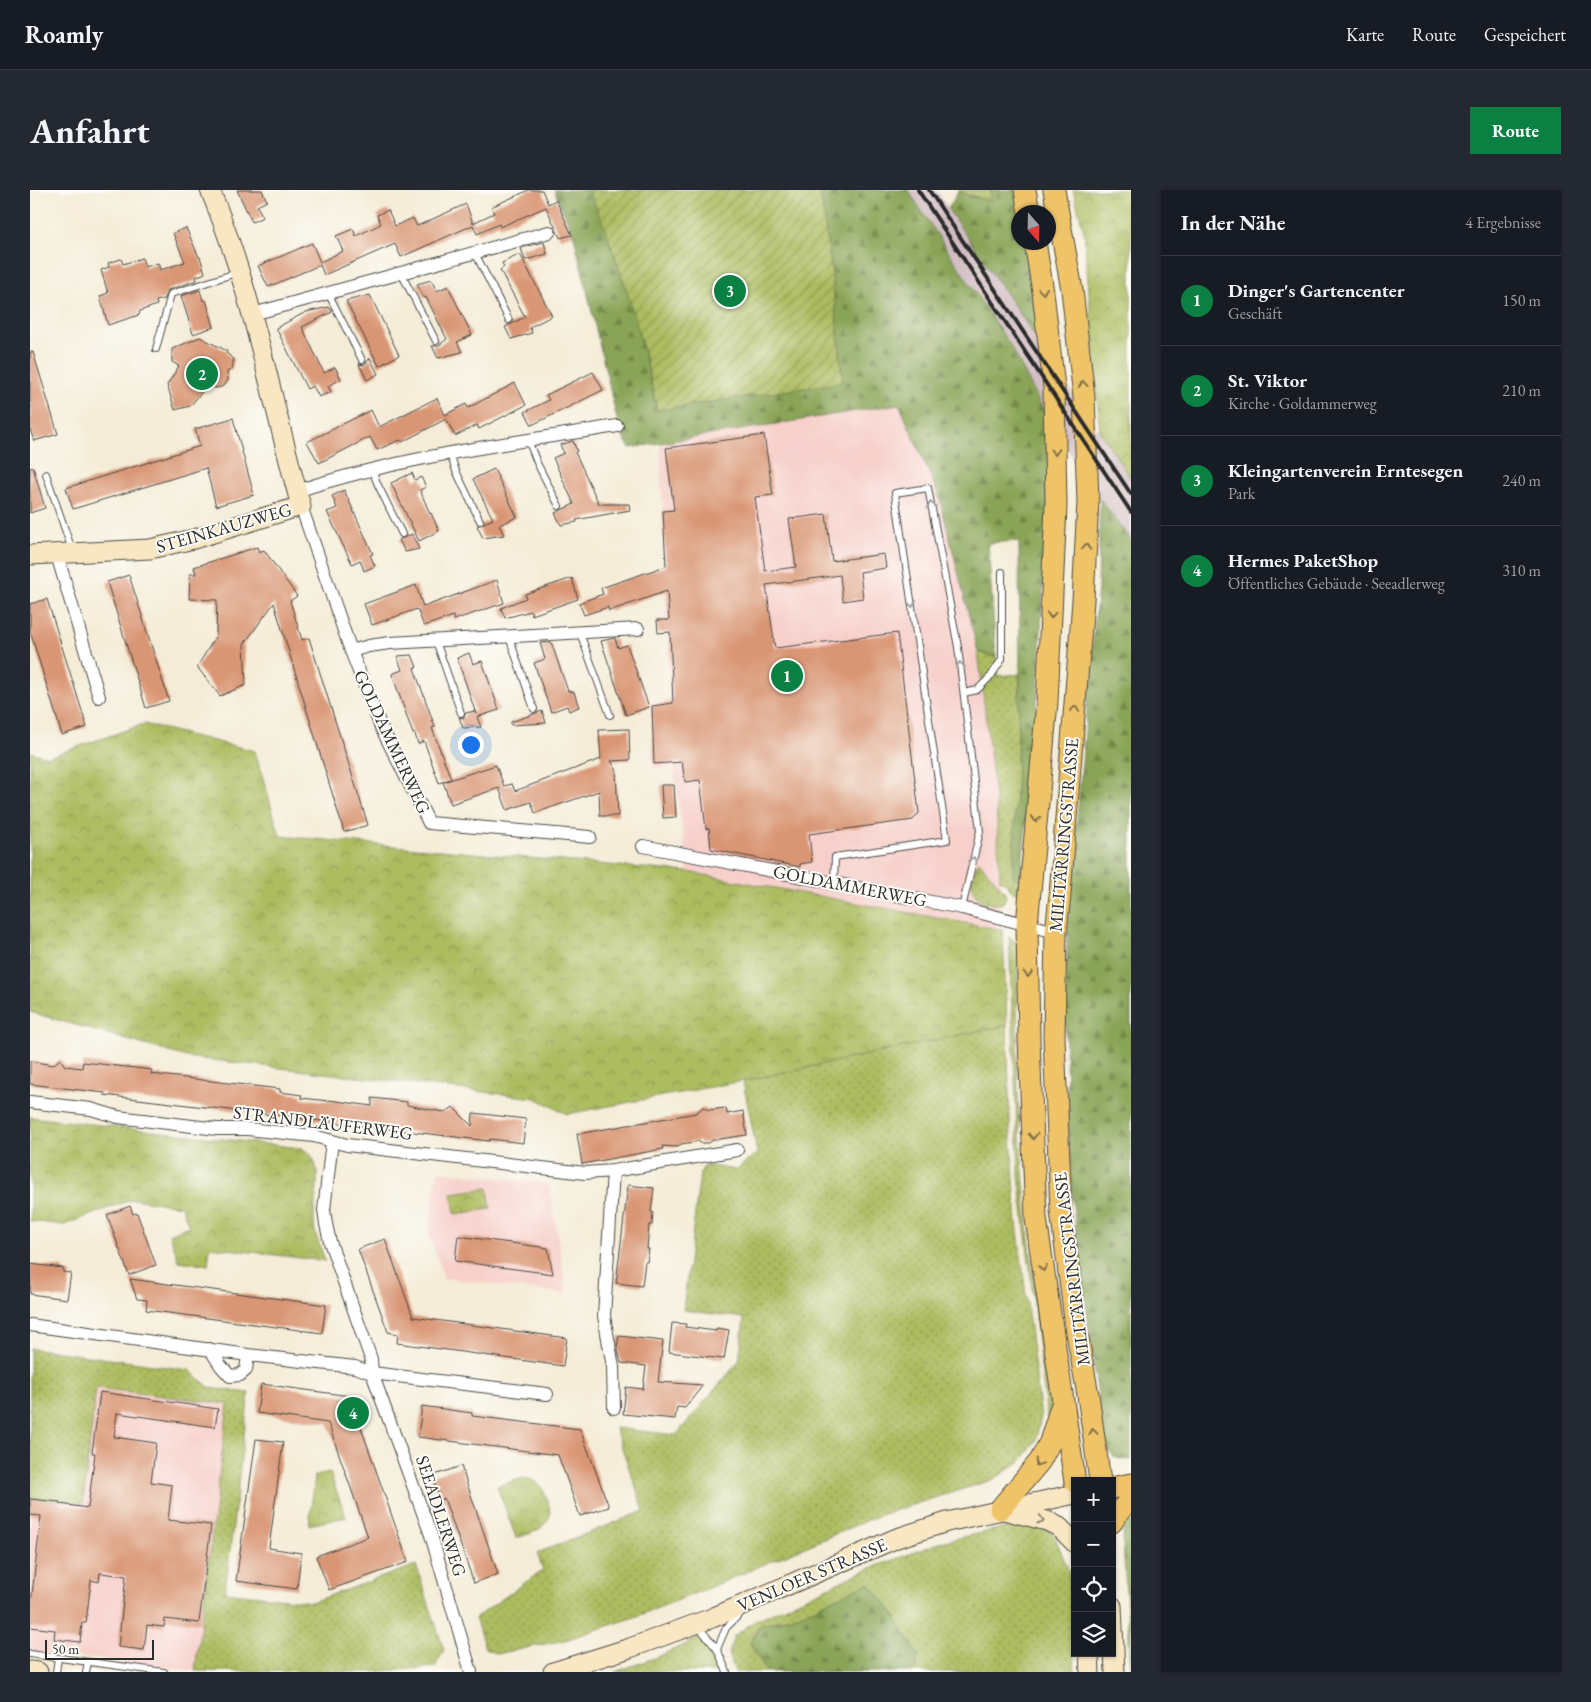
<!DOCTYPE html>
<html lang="de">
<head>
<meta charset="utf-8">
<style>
  :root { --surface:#171b24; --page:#242831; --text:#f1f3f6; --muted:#9ea1a6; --line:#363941; --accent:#0b8043 }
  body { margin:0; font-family:"EB Garamond",serif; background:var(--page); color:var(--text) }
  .controls { position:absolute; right:15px; bottom:15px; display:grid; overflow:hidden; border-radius:0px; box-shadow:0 1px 4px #0004 }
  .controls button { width:45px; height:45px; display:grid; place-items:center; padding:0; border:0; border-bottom:1px solid var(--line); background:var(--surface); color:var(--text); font:25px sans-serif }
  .compass { position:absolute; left:981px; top:15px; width:45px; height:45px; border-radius:50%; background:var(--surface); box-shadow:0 1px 4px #0004; rotate:160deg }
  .scale { position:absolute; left:15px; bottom:12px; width:109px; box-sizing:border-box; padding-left:5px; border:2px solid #2b2b2b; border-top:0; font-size:14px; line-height:18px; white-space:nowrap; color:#2b2b2b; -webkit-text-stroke:4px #fdfcf7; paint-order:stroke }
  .you { position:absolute; left:440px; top:554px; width:18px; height:18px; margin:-12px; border:4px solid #fff; border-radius:50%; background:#1a73e8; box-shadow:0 0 0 8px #1a73e833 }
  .badge { display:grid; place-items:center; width:32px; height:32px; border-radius:50%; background:var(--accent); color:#fff; font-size:16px; font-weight:700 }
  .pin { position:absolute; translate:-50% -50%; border:2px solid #fff; box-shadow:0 1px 5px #0006 }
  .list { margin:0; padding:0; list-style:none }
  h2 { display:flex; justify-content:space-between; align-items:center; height:65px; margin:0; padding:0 20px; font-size:21px }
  h2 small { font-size:16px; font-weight:400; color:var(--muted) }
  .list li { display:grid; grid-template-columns:32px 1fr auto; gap:15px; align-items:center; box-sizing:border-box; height:90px; padding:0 20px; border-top:1px solid var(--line) }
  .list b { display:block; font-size:19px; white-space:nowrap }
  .list p { margin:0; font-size:16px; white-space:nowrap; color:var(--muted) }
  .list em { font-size:16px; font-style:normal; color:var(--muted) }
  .icon { flex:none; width:28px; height:28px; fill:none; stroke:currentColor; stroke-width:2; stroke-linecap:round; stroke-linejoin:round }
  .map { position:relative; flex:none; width:1101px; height:1482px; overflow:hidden; border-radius:0px }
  header { display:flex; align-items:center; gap:30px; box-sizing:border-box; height:70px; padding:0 25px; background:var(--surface); border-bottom:1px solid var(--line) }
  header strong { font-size:24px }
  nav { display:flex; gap:28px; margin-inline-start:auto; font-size:18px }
  .intro { display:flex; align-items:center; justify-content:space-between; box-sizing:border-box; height:120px; padding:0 30px }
  h1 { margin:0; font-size:35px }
  .button { padding:12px 22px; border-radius:0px; background:var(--accent); color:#fff; font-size:18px; font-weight:700 }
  main { display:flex; gap:30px; padding:0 30px }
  aside { flex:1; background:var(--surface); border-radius:0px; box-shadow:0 1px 4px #0004 }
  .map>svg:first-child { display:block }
</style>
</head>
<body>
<header>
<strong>Roamly</strong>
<nav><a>Karte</a><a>Route</a><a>Gespeichert</a></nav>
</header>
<div class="intro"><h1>Anfahrt</h1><a class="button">Route</a></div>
<main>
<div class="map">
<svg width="1101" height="1482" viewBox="0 0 1101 1482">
  <defs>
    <pattern id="grass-dots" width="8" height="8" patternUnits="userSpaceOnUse" patternTransform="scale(1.25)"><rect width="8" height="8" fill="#acbc5f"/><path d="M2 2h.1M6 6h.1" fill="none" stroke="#8c994f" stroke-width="1.8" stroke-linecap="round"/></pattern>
    <pattern id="forest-firs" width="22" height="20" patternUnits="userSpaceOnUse" patternTransform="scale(1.25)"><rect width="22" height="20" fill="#89a456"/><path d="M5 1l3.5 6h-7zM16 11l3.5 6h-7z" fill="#708647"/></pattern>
    <pattern id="park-crowns" width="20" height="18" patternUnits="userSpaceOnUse" patternTransform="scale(1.25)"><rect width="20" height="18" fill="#acbc5f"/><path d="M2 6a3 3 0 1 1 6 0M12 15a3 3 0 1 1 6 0" fill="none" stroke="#8c994f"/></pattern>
    <pattern id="garden-furrows" width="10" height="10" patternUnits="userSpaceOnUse" patternTransform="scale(1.25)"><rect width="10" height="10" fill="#acbc5f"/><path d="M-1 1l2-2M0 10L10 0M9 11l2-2" fill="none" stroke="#8c994f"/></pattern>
  </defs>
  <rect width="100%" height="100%" fill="#fdfcf7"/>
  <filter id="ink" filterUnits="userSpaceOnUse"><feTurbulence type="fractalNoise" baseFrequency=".02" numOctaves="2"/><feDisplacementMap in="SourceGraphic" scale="10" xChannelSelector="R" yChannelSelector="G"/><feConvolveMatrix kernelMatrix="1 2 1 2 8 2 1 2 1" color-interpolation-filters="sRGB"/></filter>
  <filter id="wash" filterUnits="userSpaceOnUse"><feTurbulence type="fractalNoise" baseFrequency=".0096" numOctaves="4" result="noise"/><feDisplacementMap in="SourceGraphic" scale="20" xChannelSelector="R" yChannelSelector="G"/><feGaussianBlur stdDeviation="1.12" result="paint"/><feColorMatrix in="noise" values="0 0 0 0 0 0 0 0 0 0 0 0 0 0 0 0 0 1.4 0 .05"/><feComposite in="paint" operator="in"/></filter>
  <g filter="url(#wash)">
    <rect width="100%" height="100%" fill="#f4ecd7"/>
    <path fill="#f7d0cb" d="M869,214l40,92 39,156 18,152 7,126 -315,-58 -14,-105 -21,1 -3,-64 20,-3 -10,-257z
      M407,981l112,13 18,110 -123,-16 -15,-43z
      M66,1197l132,17 -33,267 -165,-20v-153l53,5z"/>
    <path fill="#d2bec2" d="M878,0h28l195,289v61l-31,-41 -49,-74 -38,-75z"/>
    <path fill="url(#grass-dots)" stroke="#6c7445" d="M928,0h32l2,11 -34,-9z
      M948,462l18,5 2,19 22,-2 -7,204 8,1v12l-7,2 -5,-5 -2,-5 -7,-3 -4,-76z
      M949,671l25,30 2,5 -3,7c-13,4 -30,-2 -31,-18 -1,-8 4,-16 7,-24z
      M979,747l6,4 3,8c-1,75 -2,150 5,224 6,78 18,154 28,231v11l-4,3 -28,-243z
      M977,835l3,95 7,103 24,194 -6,26 -15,19 -28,18 -112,35 -174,74 -71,28 -70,23 -68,14 -12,-6 -10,-30 68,-48 -6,-17 107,-42 -29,-83 61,7 63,-74 5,-43 -61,-8 17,-137 5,-8 31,5 21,-17 -14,-72z
      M0,1158l159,22 21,18 39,5 -24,199 87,10 104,-37 28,85 -9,17 -66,5 -174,-1 33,-267 -132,-16 -13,115 -53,-5z
      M991,1334l22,3 11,7 15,38 6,100h-161l5,-15 -50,-74 -68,31 -42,12 -9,17 17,29h-32l-6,-18 5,-18 22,-16 112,-51 77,-28z
      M669,1448l4,4 16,30h-104l42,-15z"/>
    <path fill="url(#forest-firs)" stroke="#5a6840" d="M524,0h35l15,34 31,91 22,95 186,-28 -12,-115 -11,-77h88l105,160 38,75 -13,268 -17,186 -8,-1 7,-204 -1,-133 -31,2 8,114 -18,-5 -39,-156 -40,-92 -269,44 -10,-16 -46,-196z
      M960,0h26l2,22v30l8,1 15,102 -93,-136 10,-17 33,9z
      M1070,309l31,41v920c-19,0 -23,-7 -28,-24l-30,-231 -5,-74 -3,-112 3,-101 30,-332z
      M1101,1323v159l-8,-129v-20z
      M839,1393l23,28 27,46 -5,15h-147l-17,-29 9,-17 42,-12z"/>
    <path fill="url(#park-crowns)" stroke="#6c7445" d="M1043,0h58v289l-31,-47 -16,-201z
      M114,534l111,27 25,85 408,36 315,58 4,95 -264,56 -176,33 -32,-16 -348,-41 -157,-45v-260l18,5z
      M0,927l271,31c28,12 11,52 13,76 0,11 8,26 11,37l-115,-14 -2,18 -29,-4 -10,-27 20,-8 -8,-20 -48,-7 -69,26 -34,-4z
      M458,998l3,21 -36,5 -3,-21z
      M300,1283l16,44 -37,8 6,-49z
      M493,1288c21,2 22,17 28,34 -5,18 -19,21 -35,26l-19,-52z"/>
    <path fill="url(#garden-furrows)" stroke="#6c7445" d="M559,0h231l11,77 12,115 -186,28c-15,-76 -37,-149 -68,-220z"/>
    <g id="blocks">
      <path fill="#d99675" d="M207,0h25l5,11 -10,5 6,11 -11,5z
        M499,0h13l6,14 8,-4 16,35 -12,3 -14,-31 -30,13 -16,7 -1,-3 -22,10 -4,-9 -72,32 -6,-13 -71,31 -4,-10 -52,22 -10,-21 54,-23 8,19 23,-11 -7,-15 17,-7 3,7 25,-12 -4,-9 11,-5 7,16 18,-8 4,8 49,-22 7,19 21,-10 -3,-6z
        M156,38l13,29h1l5,16 -9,4 1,3 -29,10 -3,9 -9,2 1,4 -17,6 -1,4 -31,10 -8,-29 8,-3 -7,-23 8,-3 -1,-4 13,-4 2,5 19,-6 3,9 13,-4 2,7 25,-8 -12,-29z
        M514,52l3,12 -22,6 -4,-12z
        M490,64l32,62 -22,11 2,6 -21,6 -6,-12 20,-10 -25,-47 4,-3 -2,-4z
        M401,90l6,11 11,-5 24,49 -15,7 5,10 -24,6 -6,-12h6l9,-7 -21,-42 -2,1 -7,-14z
        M170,100l3,11 3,-1 8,27 -21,7 -12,-38z
        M340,105l29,60 -20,11 -33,-65z
        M299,117l3,5 -30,15 22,46 11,-6 6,12 -13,7 3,6 -12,5 -6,-11 -6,3 -31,-61 30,-16z
        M170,147l27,14 -1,2 8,6 -2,10 -5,3 1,8 -4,6 -7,2 -10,-2 -17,20 -15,4 -8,-25 12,-19 -7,-4v-13z
        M0,162h3l25,82 -24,7 -4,-12z
        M340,168l8,16 -11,6 -8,-16 5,1z
        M563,182l10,18 -71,35 -7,-13 24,-12 -3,-5z
        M485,193l11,22 -47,24 -2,-4 -22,11 -9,-17 -44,23 -2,-2 -23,10 -7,-13 -51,26 -12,-21 64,-32 8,17 58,-29 8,17 21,-11 2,4z
        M203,228l21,77 -38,11 -10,-38 -133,41 -7,-21 134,-42 -5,-17z
        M734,245l9,60 -18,2 10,74 31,-4 -7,-48 37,-5 6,47 52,-7 2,14 -26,4 3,26 -20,3 -3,-26 -74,10 9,63 122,-15 22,180 -6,7 -104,14 3,28 -12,2v3l-89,-18 -2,-21 -3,1 -6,-49 -15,2 -3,-20 -28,2 -2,-58 21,-3 -3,-71 -12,1 -1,-13h12l-2,-29 -58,20 -1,-4 -24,8 -5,-12 24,-9 -2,-6 65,-22 -3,-55 11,-1 -8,-62z
        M543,251l4,10 -2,1 24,52h30l1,6 -54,10 1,2 -16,3 -6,-12 19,-9 -21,-46 11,-5 -4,-8z
        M3,277l12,41 -15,5v-45z
        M464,279l23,48 -18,8 5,10 -21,3 -6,-12 16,-7 -20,-40z
        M382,283l3,7 6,-3 5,10 -6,3 10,24 1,-1 8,18 -20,10 -28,-58z
        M314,300l29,64 -3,1 5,11 -11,5 -4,-11 -8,4 -25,-52 10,-4 -5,-12z
        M382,344l7,15 -14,3 -6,-12z
        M227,357l2,5 5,-2 33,46 -7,5 12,39 7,-2 59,187 -24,7 -70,-229 -30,41 2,41 -26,11 -23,-29 19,-31 1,-36 -28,-1 1,-25h6l-2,-7z
        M99,385l40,126 -23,7 -39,-126z
        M542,388l6,21 -46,16 -1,-4 -26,7 -4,-10 25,-10 -1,-4z
        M467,390l7,23 -50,17 -1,-4 -29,10 -7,-17 -45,16 -8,-21 52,-19 7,22z
        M17,409l40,128 -25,8 -32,-104v-27z
        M585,448l3,10 9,-3 22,62 -23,8 -25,-74z
        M521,452l17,49 6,1 5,15 -10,4 -2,-5 -16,6 -17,-49 11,-4 -5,-16z
        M439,463l4,11 9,-3 17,49 -22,7 4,10 -18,1 -4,-11 4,1 3,-5 9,-2 1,3 -10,-30 -9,-26z
        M382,465l5,12 -3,1 21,59 -3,1 19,51 -12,4 -15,-42 -6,3 -3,-10h-2l-21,-60 10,-4 -5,-14z
        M512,521l4,12 -35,2v-3z
        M599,539l1,31 -19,1 5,8 2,47h-18l-1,-25 -64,22 -4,-11 -24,8 -8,-22 -48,16 -8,-22 53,-17 8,21 8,-2 3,7 86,-32 -2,-29z
        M631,595h13l2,32 -13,1z
        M30,869l5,7 17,2 1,-6 69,8 -1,4 129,15v3l22,3 -1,3 28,3v-1l43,6v-8l35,4v3l31,6 8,1 7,-5 19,19 1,-13 53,6 -3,24 -33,-4 -1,2 -385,-46 1,-2 -75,-9v-23l23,4z
        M673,917l6,3 17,-2 1,6 16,-3 4,24 -34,5 -4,3h-9v-2l-19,3 -4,3 -15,-1 1,3 -81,15 -5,-30 119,-21z
        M598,995l26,3 -3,24h2l-1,13h-3l-2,24h2l-2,13h-2l-3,24 -26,-3z
        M100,1016l3,8 4,-1 19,52 -27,10 -22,-60z
        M428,1046l90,12 5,26 -98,-13z
        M355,1049l28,78 154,21 -4,28 -166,-23 1,-9 -10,-2 -30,-83z
        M0,1074l33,4v4l8,1 -4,26 -37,-5z
        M100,1089l196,26 -4,28 -176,-23 1,-10 -10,-1z
        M642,1133l14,1 -1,3 31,4 1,-3 12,2 -5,29 -55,-7z
        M589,1146l44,5 -5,41 45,3 -18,23 -8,-1 -2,12 -52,-5 3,-27 17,2 3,-23 -25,-3 -4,-17z
        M231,1194l89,12 58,166 -79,28 -13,-34 52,-19 -40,-114 -71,-10z
        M70,1202l118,17 -3,18 -98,-14 -3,24 42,6 -5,39 21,3 -4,35 43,5 -12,98 -34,-4 -1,8 -17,-2 -3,25 -26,-3 8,-71 -26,-3 -1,9 -8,-2 -5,43h-4l-2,19 -26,-3 1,-9 -25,-3v-15l11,-96 -11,-1v-16l30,3v2l28,4 7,-55h-3z
        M392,1216l50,7v3l108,13 29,78 -29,9 -22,-61 -140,-18z
        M226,1249l27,3 -14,106 32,5 -4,36 -61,-8z
        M431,1276l37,108 -24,9 -30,-85 -4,2 -8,-24z"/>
    </g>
  </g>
  <g filter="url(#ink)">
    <use href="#blocks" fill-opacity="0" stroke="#494845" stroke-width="1"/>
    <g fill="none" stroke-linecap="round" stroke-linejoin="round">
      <defs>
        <path id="lane" d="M445,63l34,67
          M371,83l35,68
          M298,103l34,67
          M126,159l15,-55 68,-22
          M498,250l10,25 21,41
          M420,264l6,17 24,50
          M342,280l6,15 24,49
          M16,284l26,76
          M550,443l30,82
          M479,447l25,72
          M406,451l25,72
          M934,503l13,-3 14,-14 11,-17v-87
          M804,692l1,-25 112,-17 -52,-347 33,-5 30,159 22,184 -18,77
          M667,1435l20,24 10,23
          M687,1459l9,-21 15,-15
          M0,1464l134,18
          M26,1482l2,-14
          M56,1482l2,-10"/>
        <path id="street" d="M223,124l296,-82
          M267,301c103,-34 213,-48 320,-65
          M271,316l50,145 29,74 49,98 161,14
          M27,365l42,142
          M321,461l18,-5 21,-3 248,-14
          M613,656l319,62 94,24
          M0,912l61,7 27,8 99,12h30l67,7 33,9 238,28 28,-2 124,-21
          M302,951l-8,69 2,14 4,18 41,117 1,14 59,162 40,137
          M583,981l-9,145 9,51 1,41
          M0,1135l218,30 107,12 17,6 175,21
          M180,1159l11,17 9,10 10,-1 6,-5 2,-15"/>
        <path id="secondary" d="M0,365l120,-6 44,-10 107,-33c-30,-106 -48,-214 -91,-316
          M974,1320l43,11 12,6 16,16
          M1082,1416l3,66
          M1059,1463l1,19
          M0,1481l8,1
          M523,1482l77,-24 82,-30 185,-80 50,-16 128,-28"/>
        <path id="primary" d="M995,0l4,22
          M1024,0l18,100 12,107 4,104 -5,100 -23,294 -4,37 -2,105 7,174 15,116 12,68 12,86
          M1005,52l8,50 11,95 2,119 -9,196 -20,223 2,115 7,179 39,263
          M1082,1298l19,-4
          M970,1319l40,-48 10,-19 11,-35
          M1082,1332l7,-11 12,-11"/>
      </defs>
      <use href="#lane" stroke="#494845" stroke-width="8"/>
      <use href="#street" stroke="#494845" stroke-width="14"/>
      <use href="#secondary" stroke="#494845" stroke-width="21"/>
      <use href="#primary" stroke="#494845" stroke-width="23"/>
      <use href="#lane" stroke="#fff" stroke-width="6"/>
      <use href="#street" stroke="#fff" stroke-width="12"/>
      <use href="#secondary" stroke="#f9e7c3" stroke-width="19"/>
      <use href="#primary" stroke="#efc469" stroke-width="21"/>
      <path stroke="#2b2b2b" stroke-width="4" d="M888,0l213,322
        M899,0l202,304"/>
    </g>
    <defs><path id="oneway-chevron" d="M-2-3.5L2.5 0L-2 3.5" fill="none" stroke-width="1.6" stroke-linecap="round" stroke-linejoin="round" transform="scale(1.25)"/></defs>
    <g stroke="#837047">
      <use href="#oneway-chevron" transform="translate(1013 101) rotate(82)"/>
      <use href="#oneway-chevron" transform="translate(1053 194) rotate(-96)"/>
      <use href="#oneway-chevron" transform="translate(1025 262) rotate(89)"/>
      <use href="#oneway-chevron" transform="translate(1056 357) rotate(-87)"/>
      <use href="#oneway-chevron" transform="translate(1021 425) rotate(93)"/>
      <use href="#oneway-chevron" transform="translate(1045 519) rotate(-86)"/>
      <use href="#oneway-chevron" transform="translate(1006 629) rotate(95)"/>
      <use href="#oneway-chevron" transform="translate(998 784) rotate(89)"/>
      <use href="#oneway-chevron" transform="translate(1003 946) rotate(88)"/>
      <use href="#oneway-chevron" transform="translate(1013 1078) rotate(82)"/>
      <use href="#oneway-chevron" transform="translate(1063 1242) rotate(-98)"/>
      <use href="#oneway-chevron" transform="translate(1008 1273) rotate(124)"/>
    </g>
    <g stroke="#a0a0a0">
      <use href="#oneway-chevron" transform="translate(901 315) rotate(-101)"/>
      <use href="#oneway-chevron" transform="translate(882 414) rotate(81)"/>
      <use href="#oneway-chevron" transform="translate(930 475) rotate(-97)"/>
      <use href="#oneway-chevron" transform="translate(943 670) rotate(-73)"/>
    </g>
    <use stroke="#928977" href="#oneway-chevron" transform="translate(1011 1330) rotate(16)"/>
  </g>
  <g text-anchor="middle" stroke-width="4" stroke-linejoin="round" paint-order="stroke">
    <g font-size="18" fill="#2b2b2b" stroke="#fdfcf7">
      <text transform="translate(194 338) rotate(-16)" y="6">STEINKAUZWEG</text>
      <text transform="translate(362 552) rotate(65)" y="6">GOLDAMMERWEG</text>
      <text transform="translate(1034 645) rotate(-85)" y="6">MILITÄRRINGSTRASSE</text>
      <text transform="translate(820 696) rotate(11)" y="6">GOLDAMMERWEG</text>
      <text transform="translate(293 933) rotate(7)" y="6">STRANDLÄUFERWEG</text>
      <text transform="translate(1042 1079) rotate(-97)" y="6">MILITÄRRINGSTRASSE</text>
      <text transform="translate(411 1326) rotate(72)" y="6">SEEADLERWEG</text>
      <text transform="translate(782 1385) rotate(-23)" y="6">VENLOER STRASSE</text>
    </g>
  </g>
</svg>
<div class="controls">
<button>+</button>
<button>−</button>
<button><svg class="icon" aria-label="locate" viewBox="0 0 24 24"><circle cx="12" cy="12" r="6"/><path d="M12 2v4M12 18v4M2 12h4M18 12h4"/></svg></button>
<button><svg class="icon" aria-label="layers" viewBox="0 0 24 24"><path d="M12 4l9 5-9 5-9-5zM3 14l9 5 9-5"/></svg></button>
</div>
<svg class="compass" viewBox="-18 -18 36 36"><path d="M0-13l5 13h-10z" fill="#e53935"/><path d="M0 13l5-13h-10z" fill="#9ea1a6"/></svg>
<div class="scale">50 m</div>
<div class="you"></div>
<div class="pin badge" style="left:757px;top:486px">1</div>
<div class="pin badge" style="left:172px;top:184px">2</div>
<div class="pin badge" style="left:700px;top:101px">3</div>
<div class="pin badge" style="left:323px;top:1223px">4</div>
</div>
<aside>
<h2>In der Nähe<small>4 Ergebnisse</small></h2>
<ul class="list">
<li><span class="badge">1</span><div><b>Dinger's Gartencenter</b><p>Geschäft</p></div><em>150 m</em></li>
<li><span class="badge">2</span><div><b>St. Viktor</b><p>Kirche · Goldammerweg</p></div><em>210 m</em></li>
<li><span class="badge">3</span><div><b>Kleingartenverein Erntesegen</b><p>Park</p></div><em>240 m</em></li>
<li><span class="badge">4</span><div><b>Hermes PaketShop</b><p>Öffentliches Gebäude · Seeadlerweg</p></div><em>310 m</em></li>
</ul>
</aside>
</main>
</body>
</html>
